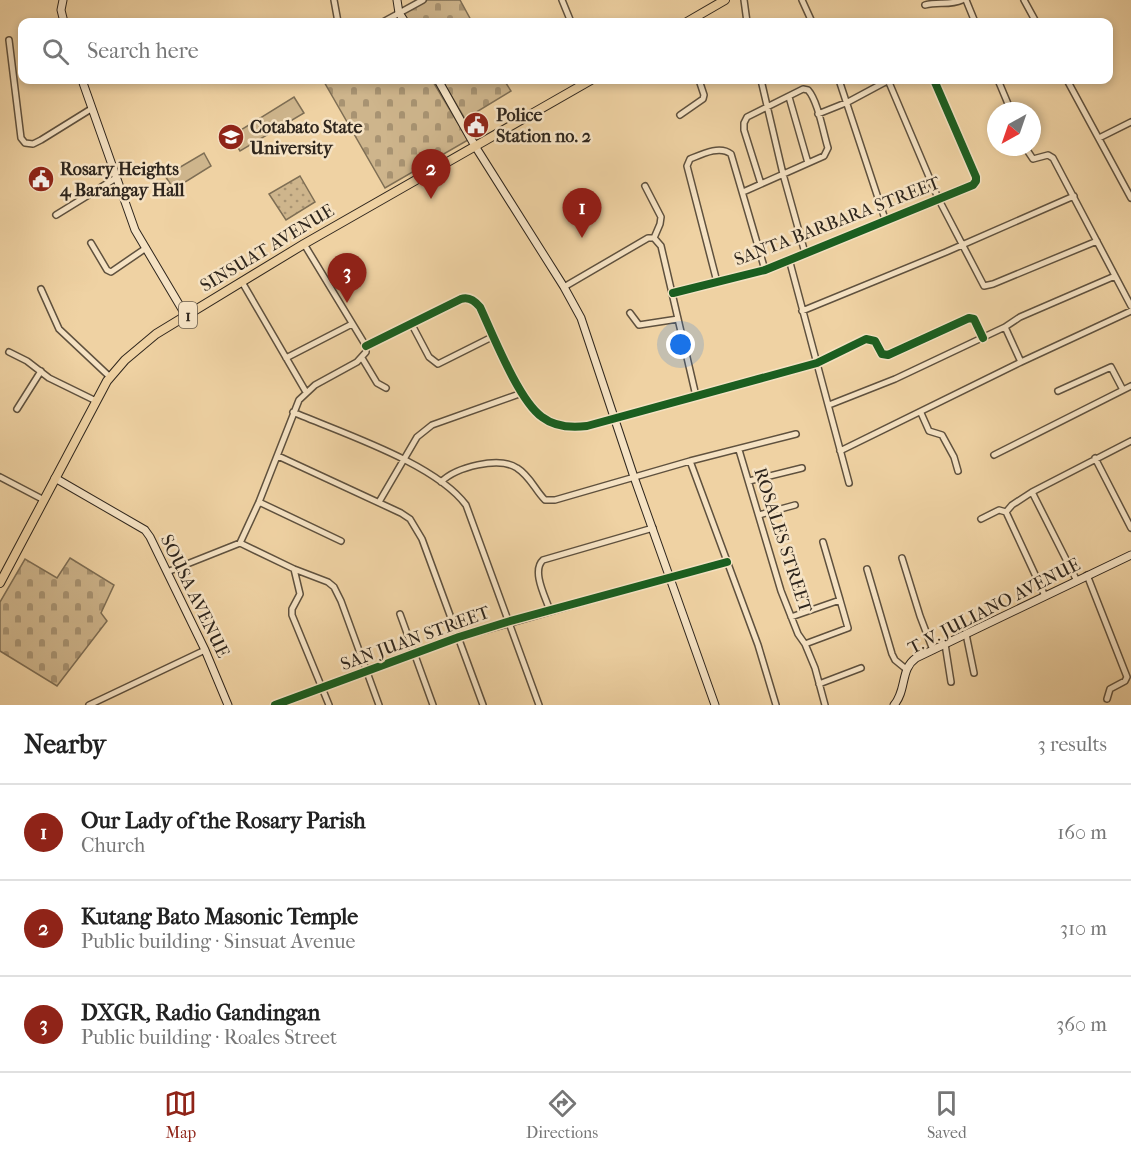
<!DOCTYPE html>
<html lang="en">
<head>
<meta charset="utf-8">
<style>
  :root { --surface:#fff; --page:#f6f6f6; --text:#222; --muted:#767676; --line:#e0e0e0; --accent:#8f2418 }
  body { margin:0; font-family:"IM FELL French Canon",serif; background:var(--page); color:var(--text) }
  .compass { position:absolute; left:987px; top:102px; width:54px; height:54px; border-radius:50%; background:var(--surface); box-shadow:0 3px 9px #0003; rotate:220deg }
  .you { position:absolute; left:681px; top:345px; width:21px; height:21px; margin:-15px; border:4px solid #fff; border-radius:50%; background:#1a73e8; box-shadow:0 0 0 9px #1a73e833 }
  .badge { display:grid; place-items:center; width:39px; height:39px; border-radius:50%; background:var(--accent); color:#fff; font-size:20px; font-weight:700 }
  .pin { position:absolute; translate:-50% -50px; filter:drop-shadow(0 2px 3px #0008) }
  .pin::after { content:''; position:absolute; top:32px; width:21px; height:18px; background:inherit; clip-path:polygon(0 0,100% 0,50% 100%) }
  .list { margin:0; padding:0; list-style:none }
  h2 { display:flex; justify-content:space-between; align-items:center; height:78px; margin:0; padding:0 24px; font-size:26px }
  h2 small { font-size:20px; font-weight:400; color:var(--muted) }
  .list li { display:grid; grid-template-columns:39px 1fr auto; gap:18px; align-items:center; box-sizing:border-box; height:96px; padding:0 24px; border-top:2px solid var(--line) }
  .list b { display:block; font-size:22px; white-space:nowrap }
  .list p { margin:0; font-size:20px; white-space:nowrap; color:var(--muted) }
  .list em { font-size:20px; font-style:normal; color:var(--muted) }
  .icon { flex:none; width:33px; height:33px; fill:none; stroke:currentColor; stroke-width:2; stroke-linecap:round; stroke-linejoin:round }
  .map { position:relative; flex:none; width:1131px; height:705px; overflow:hidden }
  .search { position:absolute; background:var(--surface); box-shadow:0 3px 9px #0003; left:18px; right:18px; top:18px; height:66px; display:flex; align-items:center; gap:15px; box-sizing:border-box; padding:0 21px; border-radius:12px; color:var(--muted); font-size:22px }
  .sheet { height:366px; background:var(--surface) }
  nav { display:flex; justify-content:space-around; align-items:center; box-sizing:border-box; height:84px; border-top:2px solid var(--line); background:var(--surface); font-size:16px; color:var(--muted) }
  nav a { display:grid; justify-items:center; gap:3px }
  nav .on { color:var(--accent) }
  .map>svg:first-child { display:block }
</style>
</head>
<body>
<div class="map">
<svg width="1131" height="705" viewBox="0 0 1131 705">
  <defs>
    <pattern id="cemetery-stones" width="16" height="16" patternUnits="userSpaceOnUse" patternTransform="scale(1.5)"><rect width="16" height="16" fill="#ceb58c"/><path d="M2 7V4a2 2 0 0 1 4 0v3zM10 15v-3a2 2 0 0 1 4 0v3z" fill="#a89372"/></pattern>
    <pattern id="park-dots" width="8" height="8" patternUnits="userSpaceOnUse" patternTransform="scale(1.5)"><rect width="8" height="8" fill="#ceb58c"/><path d="M2 2h.1M6 6h.1" fill="none" stroke="#a89372" stroke-width="1.8" stroke-linecap="round"/></pattern>
  </defs>
  <rect width="100%" height="100%" fill="#efd2a3"/>
  <filter id="stains"><feTurbulence type="fractalNoise" baseFrequency=".00333" numOctaves="4"/><feColorMatrix values="0 0 0 0 .2 0 0 0 0 .09 0 0 0 0 .02 0 0 0 .5 -.17"/></filter>
  <radialGradient id="worn" r=".72"><stop offset=".6" stop-color="#630" stop-opacity="0"/><stop offset="1" stop-color="#630" stop-opacity=".3"/></radialGradient>
  <path fill="#ceb58c" stroke="#7e6e54" stroke-width="1.5" d="M294,97l10,16 -64,38 -9,-15z
    M204,153l7,13 -37,23 -9,-13z"/>
  <path fill="url(#cemetery-stones)" stroke="#7e6e54" stroke-width="1.5" d="M427,0h33l12,22h-63l-5,-9z
    M323,80h109l36,60 -83,48z
    M442,80h62l7,11 -46,28z
    M70,558l44,27 -13,28 6,8 -50,65 -57,-35v-49l25,-43 32,19z"/>
  <path fill="url(#park-dots)" stroke="#7e6e54" stroke-width="1.5" d="M300,176l15,26 -29,18 -17,-26z"/>
  <g fill="none" stroke-linecap="round" stroke-linejoin="round">
    <defs>
      <path id="street" d="M334,0l4,22
        M562,0l9,22
        M744,0l3,22
        M802,0l10,22
        M966,0l9,22
        M1024,0l12,22
        M925,5c13,-4 24,1 37,-5
        M383,22l40,-22
        M9,40l12,98 4,5 8,1 8,-4 50,-31
        M761,80l22,94 22,79
        M839,80l46,139
        M888,80l50,118 46,88 9,-2 104,-43
        M998,80l13,31
        M1067,80l64,118
        M789,97l19,66
        M818,114l30,-12 41,-22
        M680,115l23,-16 1,-4 -5,-15
        M1099,138l32,-16
        M1025,147l8,12 15,-4 5,3 78,148
        M645,186l16,31 -1,7 -6,14
        M743,192l81,-36 4,-8c-5,-16 -10,-47 -20,-58l-5,-1 -56,28 -3,6v7l17,54
        M56,215l60,-37
        M91,243l16,27 4,2 35,-24
        M789,259l60,224
        M242,282l64,110
        M717,282l-30,-116 3,-7c12,-5 30,-14 41,-5l34,116
        M564,287l84,-49h6l7,8 35,150
        M41,289l18,40 51,48
        M673,293l92,-23 208,-85 3,-4v-4l-42,-97
        M802,311l144,-59 128,-56
        M630,313l9,12 39,-6
        M411,323l18,34 9,7 56,-28
        M1005,327l15,-10 95,-41
        M366,346l95,-47c8,-3 14,2 19,8 13,28 39,94 62,110 13,10 29,11 45,9l230,-63 49,-24 9,2 7,13 6,1 81,-37 5,1 9,19
        M9,352l18,9 22,17 47,23
        M286,358l66,-34
        M362,358l15,25 9,5
        M1058,391l53,-24 12,23
        M829,405l66,-26 110,-52 16,35
        M17,409l24,-38
        M293,412c48,21 142,51 173,93l73,200
        M921,413l8,18 13,4 12,22 4,14
        M739,450l42,141 17,43 7,10 10,24 10,37
        M840,451l181,-89 110,-51
        M994,455l137,-69
        M278,456l123,57 9,6 12,20 61,166
        M1095,458l36,70
        M690,461l68,184 18,60
        M0,477l44,23
        M749,481l53,-13
        M441,482c15,-15 58,-26 76,-14 13,8 18,22 28,32h10l135,-39 106,-27
        M1032,492l45,89
        M259,502l82,39
        M379,502l38,-65 15,-12 90,-32
        M1006,512l6,-7 20,-13 99,-51
        M759,515l36,-10
        M981,519l18,-9 7,2 39,84
        M823,542l17,58
        M240,543l19,-41 40,-102 16,-15 42,-23 9,-10v-6l-62,-102
        M902,558l18,58 13,34
        M294,569l6,25 -8,15v6l37,90
        M867,569l25,85 3,6 11,9
        M167,572l73,-29 54,26 34,13 6,5 7,14 38,104
        M1087,575l40,102 -2,4 -15,8 -3,10
        M670,577l57,-15
        M550,611c-4,-13 -19,-40 -7,-51l110,-32
        M400,614l33,91
        M791,617l49,-17 8,28 -43,16
        M966,634l8,39
        M945,644l6,38
        M819,684l42,-16
        M89,705l116,-55"/>
      <path id="secondary" d="M63,0l-2,10 3,12
        M397,0l2,13 6,9
        M82,80l53,150 51,86
        M438,80l37,66 89,141 17,31 53,159 81,228
        M55,478l90,52 5,7 55,113 23,55
        M275,705l184,-68 211,-60
        M894,705c13,-15 6,-36 22,-47l215,-103"/>
      <path id="primary" d="M687,22l38,-22
        M0,583l107,-202 18,-21 31,-26 148,-90 287,-164"/>
    </defs>
    <use href="#street" stroke="#5f513e" stroke-width="8"/>
    <use href="#secondary" stroke="#2f261d" stroke-width="9"/>
    <use href="#primary" stroke="#2f261d" stroke-width="10"/>
    <use href="#street" stroke="#f5e2c3" stroke-width="5"/>
    <use href="#secondary" stroke="#f5e2c3" stroke-width="7"/>
    <use href="#primary" stroke="#efd2a3" stroke-width="8"/>
    <defs>
      <path id="cycleway" d="M673,293l92,-23 208,-85 3,-4v-4l-42,-97
        M366,346l95,-47c8,-3 14,2 19,8 13,28 39,94 62,110 13,10 29,11 45,9l230,-63 49,-24 9,2 7,13 6,1 81,-37 5,1 9,19
        M275,705l184,-68 48,-15 220,-60"/>
    </defs>
    <use href="#cycleway" stroke="#f5e2c3" stroke-width="11"/>
    <use href="#cycleway" stroke="#1b5e20" stroke-width="8"/>
  </g>
  <defs>
    <symbol id="civic-disc" viewBox="-11 -11 22 22"><circle r="9.5" fill="#8f2418" stroke="#f5e2c3"/><path d="M-.6-6.5H3V-4.5H.6V-3L4-1V1h2V6H-6V1h2V-1L-.6-3ZM-1.2 2.5V6h2.4V2.5Z" fill="#fff"/></symbol>
    <symbol id="university-disc" viewBox="-11 -11 22 22"><circle r="9.5" fill="#8f2418" stroke="#f5e2c3"/><path d="M0-5L7-2L0 1L-7-2ZM-4 1L0 2.5L4 1V4Q0 6-4 4Z" fill="#fff"/></symbol>
  </defs>
  <g fill-rule="evenodd">
    <use href="#civic-disc" x="461" y="110" width="30" height="30"/>
    <use href="#university-disc" x="216" y="122" width="30" height="30"/>
    <use href="#civic-disc" x="26" y="164" width="30" height="30"/>
  </g>
  <g text-anchor="middle" stroke-width="5" stroke-linejoin="round" paint-order="stroke">
    <rect fill="#f5e2c3" stroke="#6a5e4f" stroke-width="1.5" x="179" y="302" width="18" height="26" rx="4.5"/>
    <g font-size="16" font-weight="bold" fill="#2f261d">
      <text x="188" y="321">1</text>
    </g>
    <g font-size="18" font-weight="bold" fill="#2f261d" stroke="#f5e2c3" text-anchor="start">
      <text x="496" y="121">Police<tspan x="496" dy="21">Station no. 2</tspan></text>
      <text x="250" y="133">Cotabato State<tspan x="250" dy="21">University</tspan></text>
      <text x="60" y="175">Rosary Heights<tspan x="60" dy="21">4 Barangay Hall</tspan></text>
    </g>
    <g font-size="18" fill="#2f261d" stroke="#f5e2c3">
      <text transform="translate(837 221) rotate(-21)" y="6">SANTA BARBARA STREET</text>
      <text transform="translate(267 248) rotate(-31)" y="6">SINSUAT AVENUE</text>
      <text transform="translate(783 540) rotate(72)" y="6">ROSALES STREET</text>
      <text transform="translate(195 596) rotate(64)" y="6">SOUSA AVENUE</text>
      <text transform="translate(994 606) rotate(-27)" y="6">T. V. JULIANO AVENUE</text>
      <text transform="translate(415 638) rotate(-20)" y="6">SAN JUAN STREET</text>
    </g>
  </g>
  <rect width="100%" height="100%" filter="url(#stains)"/>
  <rect width="100%" height="100%" fill="url(#worn)"/>
</svg>
<svg class="compass" viewBox="-18 -18 36 36"><path d="M0-13l5 13h-10z" fill="#e53935"/><path d="M0 13l5-13h-10z" fill="#767676"/></svg>
<div class="you"></div>
<div class="pin badge" style="left:582px;top:238px">1</div>
<div class="pin badge" style="left:431px;top:199px">2</div>
<div class="pin badge" style="left:347px;top:303px">3</div>
<div class="search"><svg class="icon" aria-label="search" viewBox="0 0 24 24"><circle cx="10" cy="10" r="6"/><path d="M15 15l6 6"/></svg>Search here</div>
</div>
<section class="sheet">
<h2>Nearby<small>3 results</small></h2>
<ul class="list">
<li><span class="badge">1</span><div><b>Our Lady of the Rosary Parish</b><p>Church</p></div><em>160 m</em></li>
<li><span class="badge">2</span><div><b>Kutang Bato Masonic Temple</b><p>Public building · Sinsuat Avenue</p></div><em>310 m</em></li>
<li><span class="badge">3</span><div><b>DXGR, Radio Gandingan</b><p>Public building · Roales Street</p></div><em>360 m</em></li>
</ul>
</section>
<nav>
<a class="on"><svg class="icon" aria-label="map" viewBox="0 0 24 24"><path d="M3 6l6-2 6 2 6-2v14l-6 2-6-2-6 2zM9 4v14M15 6v14"/></svg>Map</a>
<a><svg class="icon" aria-label="directions" viewBox="0 0 24 24"><path d="M12 3l9 9-9 9-9-9zM9 14v-3h6M13 9l2 2-2 2"/></svg>Directions</a>
<a><svg class="icon" aria-label="saved" viewBox="0 0 24 24"><path d="M7 4h10v16l-5-4-5 4z"/></svg>Saved</a>
</nav>
</body>
</html>
